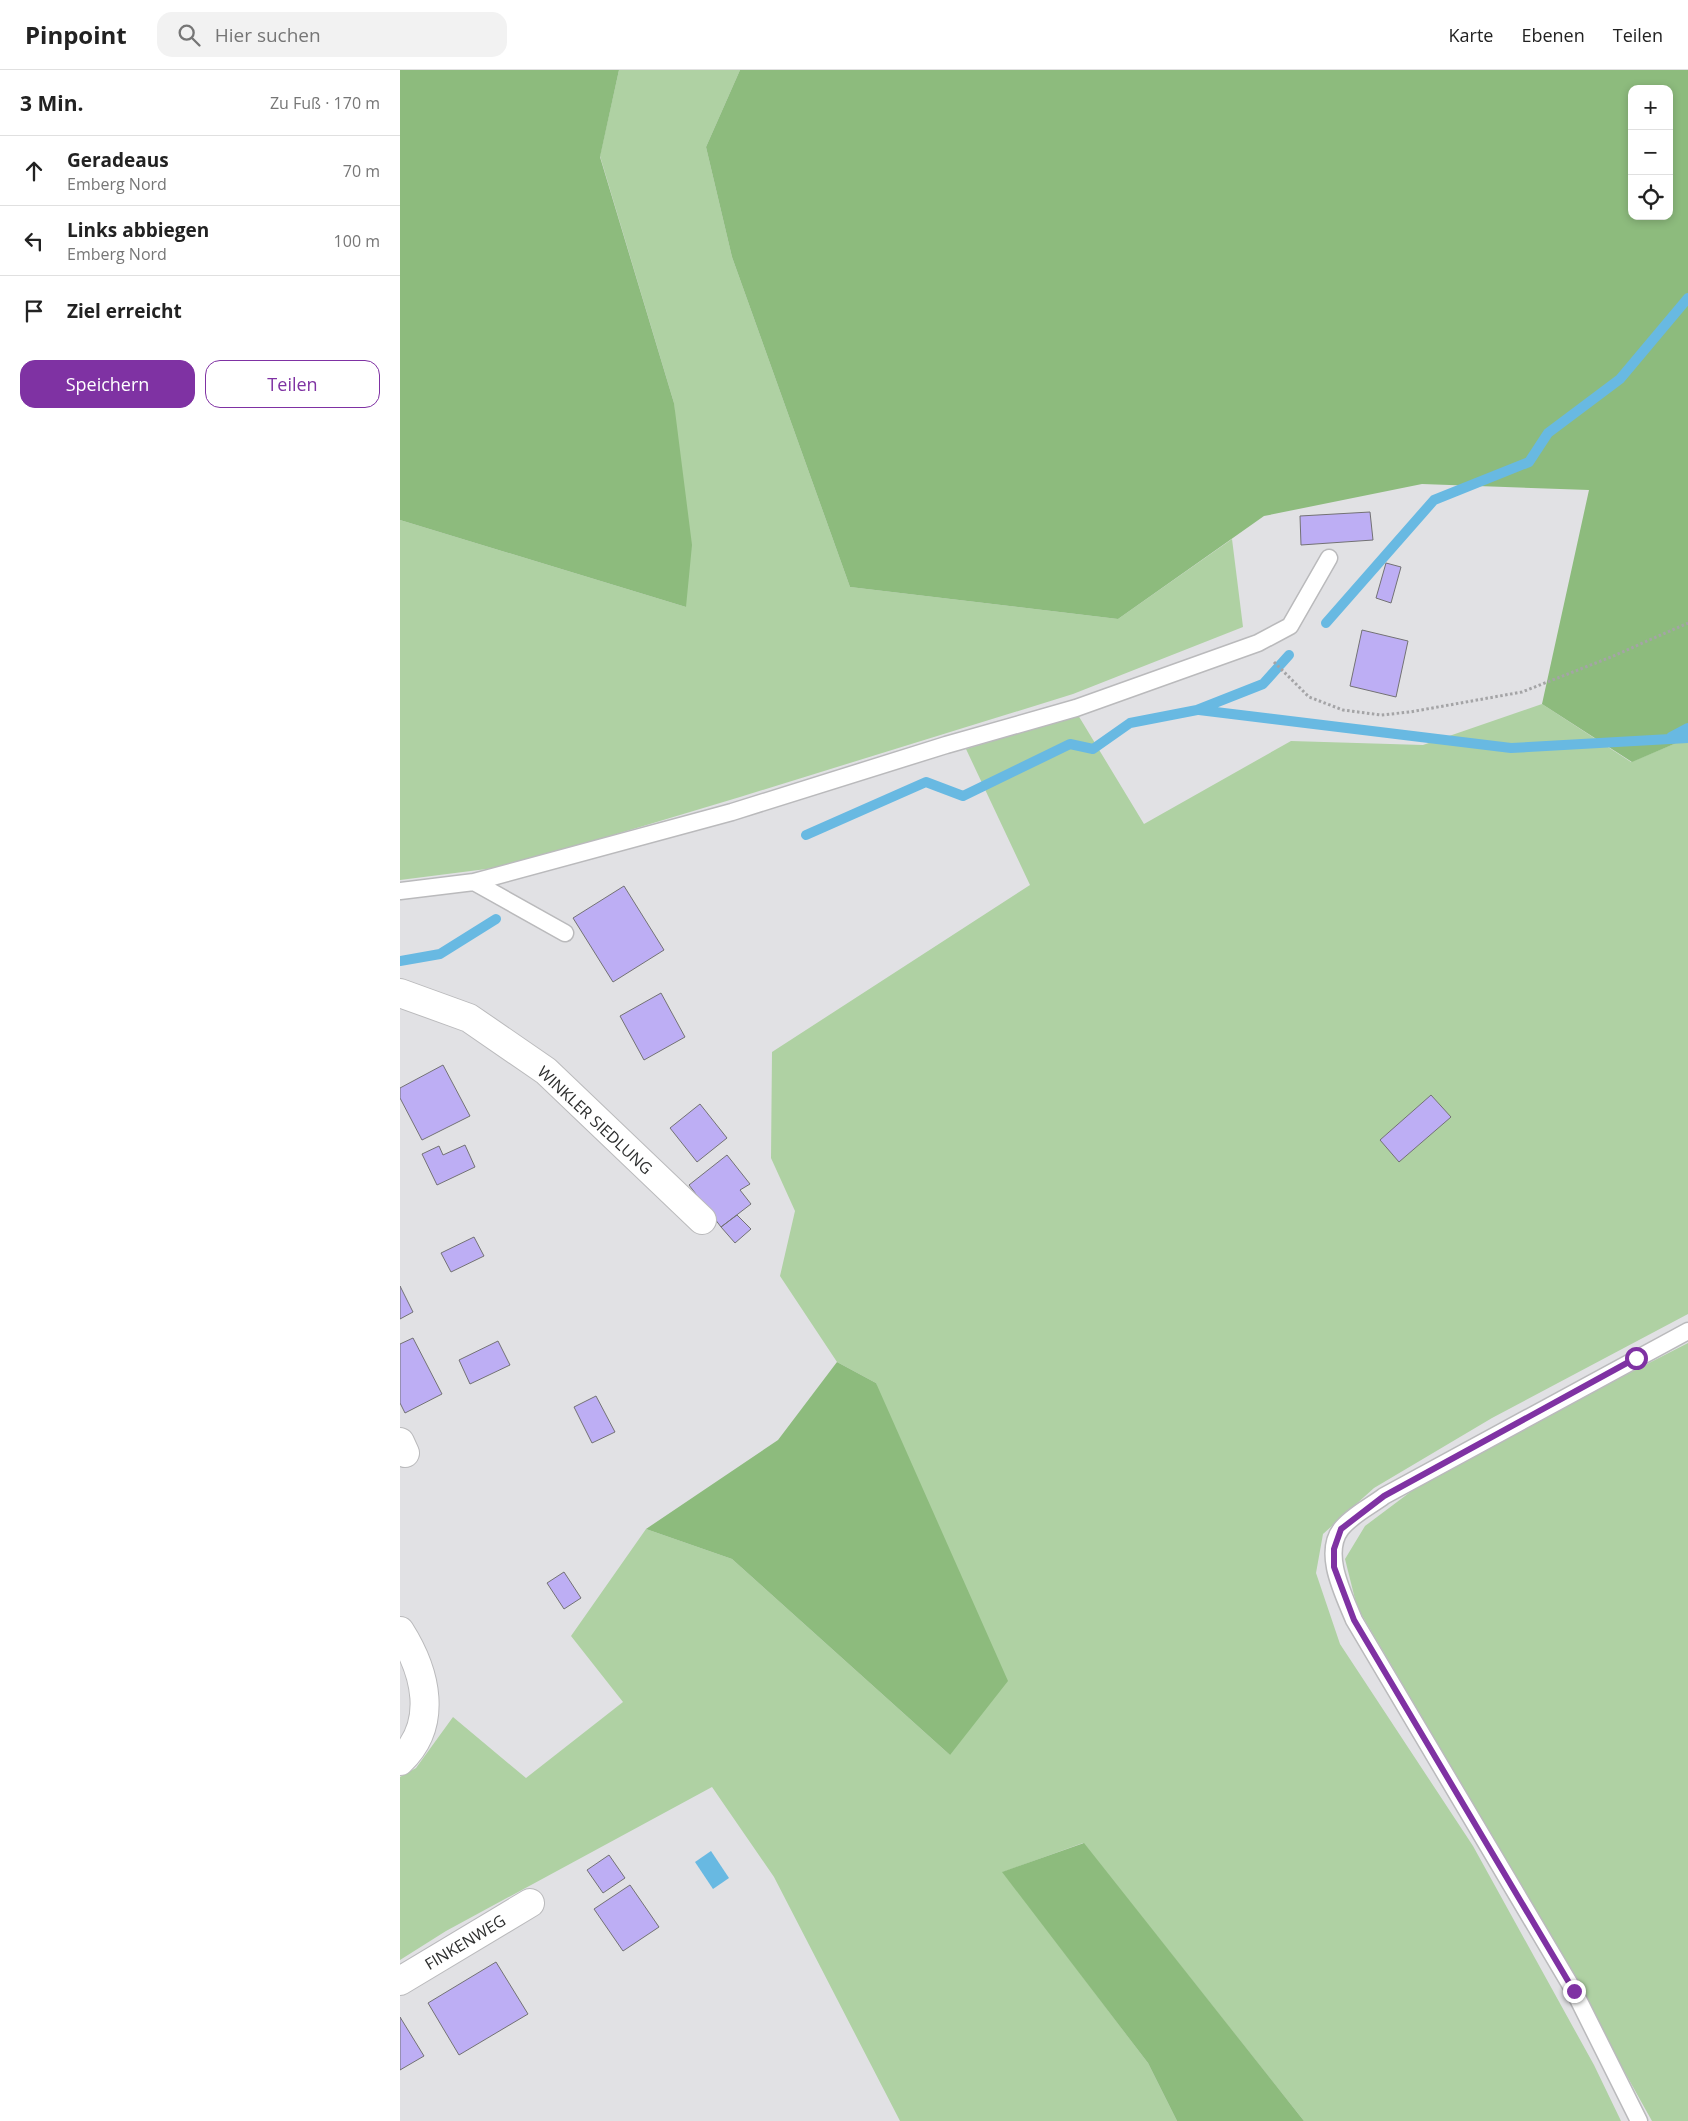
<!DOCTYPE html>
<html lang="de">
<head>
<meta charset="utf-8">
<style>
  :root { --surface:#fff; --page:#f2f2f2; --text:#222; --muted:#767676; --line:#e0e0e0; --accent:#7f32a3 }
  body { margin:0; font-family:"Open Sans",sans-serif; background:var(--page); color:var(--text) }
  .controls { position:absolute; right:15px; top:15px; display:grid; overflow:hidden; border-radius:10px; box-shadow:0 2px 8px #0003 }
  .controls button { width:45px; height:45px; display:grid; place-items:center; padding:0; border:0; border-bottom:1px solid var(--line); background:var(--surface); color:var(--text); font:25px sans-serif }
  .stop { position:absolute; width:15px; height:15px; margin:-11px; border:4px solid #7f32a3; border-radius:50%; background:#fff }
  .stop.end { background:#7f32a3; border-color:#fff; box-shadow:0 1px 5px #0008 }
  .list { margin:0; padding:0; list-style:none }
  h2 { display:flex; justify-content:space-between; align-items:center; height:65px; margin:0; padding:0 20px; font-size:21px }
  h2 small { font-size:16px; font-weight:400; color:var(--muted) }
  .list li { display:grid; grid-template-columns:32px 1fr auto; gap:15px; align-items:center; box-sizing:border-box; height:70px; padding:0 20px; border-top:1px solid var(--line) }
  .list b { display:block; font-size:19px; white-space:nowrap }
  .list p { margin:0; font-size:16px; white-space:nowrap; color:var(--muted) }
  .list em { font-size:16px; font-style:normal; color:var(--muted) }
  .actions { display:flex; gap:10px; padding:15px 20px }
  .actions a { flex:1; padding:11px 0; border:1px solid var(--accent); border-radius:15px; text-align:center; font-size:18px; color:var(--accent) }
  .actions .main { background:var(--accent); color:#fff }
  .icon { flex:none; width:28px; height:28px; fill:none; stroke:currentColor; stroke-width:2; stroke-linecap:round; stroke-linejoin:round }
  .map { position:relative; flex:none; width:1288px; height:2051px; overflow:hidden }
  header { display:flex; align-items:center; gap:30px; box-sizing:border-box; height:70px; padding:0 25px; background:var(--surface); border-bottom:1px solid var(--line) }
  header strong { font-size:24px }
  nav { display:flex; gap:28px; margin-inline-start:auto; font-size:18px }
  .search { width:350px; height:45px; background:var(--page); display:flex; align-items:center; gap:12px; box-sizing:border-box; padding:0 18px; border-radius:15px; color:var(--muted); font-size:19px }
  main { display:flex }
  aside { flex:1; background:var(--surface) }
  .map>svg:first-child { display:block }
</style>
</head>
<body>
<header>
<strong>Pinpoint</strong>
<div class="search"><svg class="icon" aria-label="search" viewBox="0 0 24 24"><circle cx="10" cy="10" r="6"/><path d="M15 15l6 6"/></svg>Hier suchen</div>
<nav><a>Karte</a><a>Ebenen</a><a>Teilen</a></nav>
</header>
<main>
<aside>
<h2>3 Min.<small>Zu Fuß · 170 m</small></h2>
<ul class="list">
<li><svg class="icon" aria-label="ahead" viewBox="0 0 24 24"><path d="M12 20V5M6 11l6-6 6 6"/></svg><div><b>Geradeaus</b><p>Emberg Nord</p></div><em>70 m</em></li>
<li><svg class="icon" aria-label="left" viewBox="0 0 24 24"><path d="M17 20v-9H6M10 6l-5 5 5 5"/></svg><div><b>Links abbiegen</b><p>Emberg Nord</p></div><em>100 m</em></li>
<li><svg class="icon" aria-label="arrive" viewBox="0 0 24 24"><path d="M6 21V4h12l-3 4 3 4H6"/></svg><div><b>Ziel erreicht</b></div></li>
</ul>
<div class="actions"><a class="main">Speichern</a><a>Teilen</a></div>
</aside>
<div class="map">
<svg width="1288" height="2051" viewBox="0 0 1288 2051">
  <rect width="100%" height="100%" fill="#e1e1e4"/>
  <path fill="#afd1a3" d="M219,0h121l-34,77 26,110 118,330 268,32 114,-80 11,88 -170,67 -333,103 -230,69 -110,14v-360l286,87 -12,-204 -74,-247z
    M1142,634l89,58 57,-24v576l-196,104 -118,70 -51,46 -7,39 24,71 133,202 121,219 27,56h-317l-221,-278 -80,29 145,191 29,58h-277l-126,-244 -62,-90 -266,144 -46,29v-183l16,-9 37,-51 73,61 97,-76 -52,-66 75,-107 86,30 218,196 -74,-372 -39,-21 -57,-86 15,-65 -24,-53 1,-106 258,-167 -64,-136 112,-34 66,109 147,-83 132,4z
    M1288,1273v778h-36l-144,-258 -151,-256 -12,-48 20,-33 72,-54z"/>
  <path fill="#8dbb7d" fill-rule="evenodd" d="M0,0h219l-19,87 74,246 18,142 -6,62 -286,-87z
    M340,0h948v668l-56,24 -90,-58 47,-214 -167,-6 -158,32 -146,103 -268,-32 -118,-330 -26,-110zM1232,19h37v127h-37z
    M437,1292l39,21 132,298 -58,74 -218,-196 -86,-30 132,-89z
    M684,1773l220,278h-127l-29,-58 -146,-191z"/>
  <path fill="#68b9e2" d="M311,1781l18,27 -16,11 -18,-27z"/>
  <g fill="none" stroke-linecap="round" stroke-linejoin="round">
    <path stroke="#68b9e2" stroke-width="10" d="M926,553l108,-123 95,-38 19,-29 72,-54 68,-81
      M799,640l312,38 177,-10
      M1271,667l17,-9
      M406,765l120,-53 37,14 107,-52 23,5 37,-26 67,-13 66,-26 26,-29
      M0,891l40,-7 56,-35"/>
  </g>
  <path fill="#bdaef4" stroke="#737274" d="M970,442l3,28 -72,5 -1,-29z
    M986,493l15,4 -10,36 -15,-5z
    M962,560l46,11 -12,56 -46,-11z
    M224,816l40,64 -51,32 -40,-64z
    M261,923l24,44 -41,23 -24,-44z
    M43,995l27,51 -48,24 -22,-42v-10z
    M1031,1025l20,22 -52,45 -19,-22z
    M300,1034l27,34 -30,24 -27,-34z
    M65,1075l10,22 -38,18 -15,-31 17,-8 4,9z
    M327,1085l23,29 -10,6 11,14 -30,23 -32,-42z
    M337,1145l14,14 -16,14 -14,-16z
    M74,1167l10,19 -33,16 -10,-19z
    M0,1216l13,26 -13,7z
    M13,1268l29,56 -37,19 -5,-10v-59z
    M98,1271l12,24 -40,19 -11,-24z
    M196,1326l19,36 -23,11 -18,-36z
    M164,1502l17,26 -17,11 -17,-26z
    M209,1785l16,23 -22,15 -16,-23z
    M230,1815l29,42 -36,24 -29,-42z
    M96,1892l32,52 -69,41 -31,-52z
    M0,1947l24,39 -24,14z"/>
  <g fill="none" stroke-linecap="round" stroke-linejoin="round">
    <defs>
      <path id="service" d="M74,812l91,51
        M0,821l74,-9 258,-70 214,-67 130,-37 182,-65 32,-17 39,-68
        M1239,2051l-65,-130 -220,-371c-10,-25 -32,-66 -13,-91 11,-14 30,-23 43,-33l304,-165"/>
      <path id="minor" d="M0,923l69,25 77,53 156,149
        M0,1372l5,11
        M0,1561c26,41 39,93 0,130
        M0,1911l130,-78"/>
    </defs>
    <use href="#service" stroke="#bababc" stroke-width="19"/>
    <use href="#minor" stroke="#bababc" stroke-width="30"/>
    <path stroke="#a4a4a6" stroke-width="3" stroke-dasharray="2.5 2.5" stroke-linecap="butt" d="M874,592l35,35 34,13 38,5 29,-3 112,-20 89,-35 77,-34"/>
    <use href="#service" stroke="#fff" stroke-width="16"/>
    <use href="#minor" stroke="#fff" stroke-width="28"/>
  </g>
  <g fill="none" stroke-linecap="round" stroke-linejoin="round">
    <path stroke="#7f32a3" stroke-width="6" d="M1174,1921l-220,-371 -20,-53v-18l7,-20 43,-33 252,-138"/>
  </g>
  <g text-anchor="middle" stroke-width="5" stroke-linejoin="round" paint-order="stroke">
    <g font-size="16" fill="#2d2e2e" stroke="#fff">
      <text transform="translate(195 1050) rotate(43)" y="6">WINKLER SIEDLUNG</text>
      <text transform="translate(65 1872) rotate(-31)" y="6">FINKENWEG</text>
    </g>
  </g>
</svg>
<div class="controls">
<button>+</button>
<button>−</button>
<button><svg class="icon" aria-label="locate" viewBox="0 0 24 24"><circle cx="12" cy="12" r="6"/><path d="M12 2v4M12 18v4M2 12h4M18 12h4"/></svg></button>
</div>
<div class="stop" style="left:1236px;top:1288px"></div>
<div class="stop end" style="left:1174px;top:1921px"></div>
</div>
</main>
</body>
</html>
